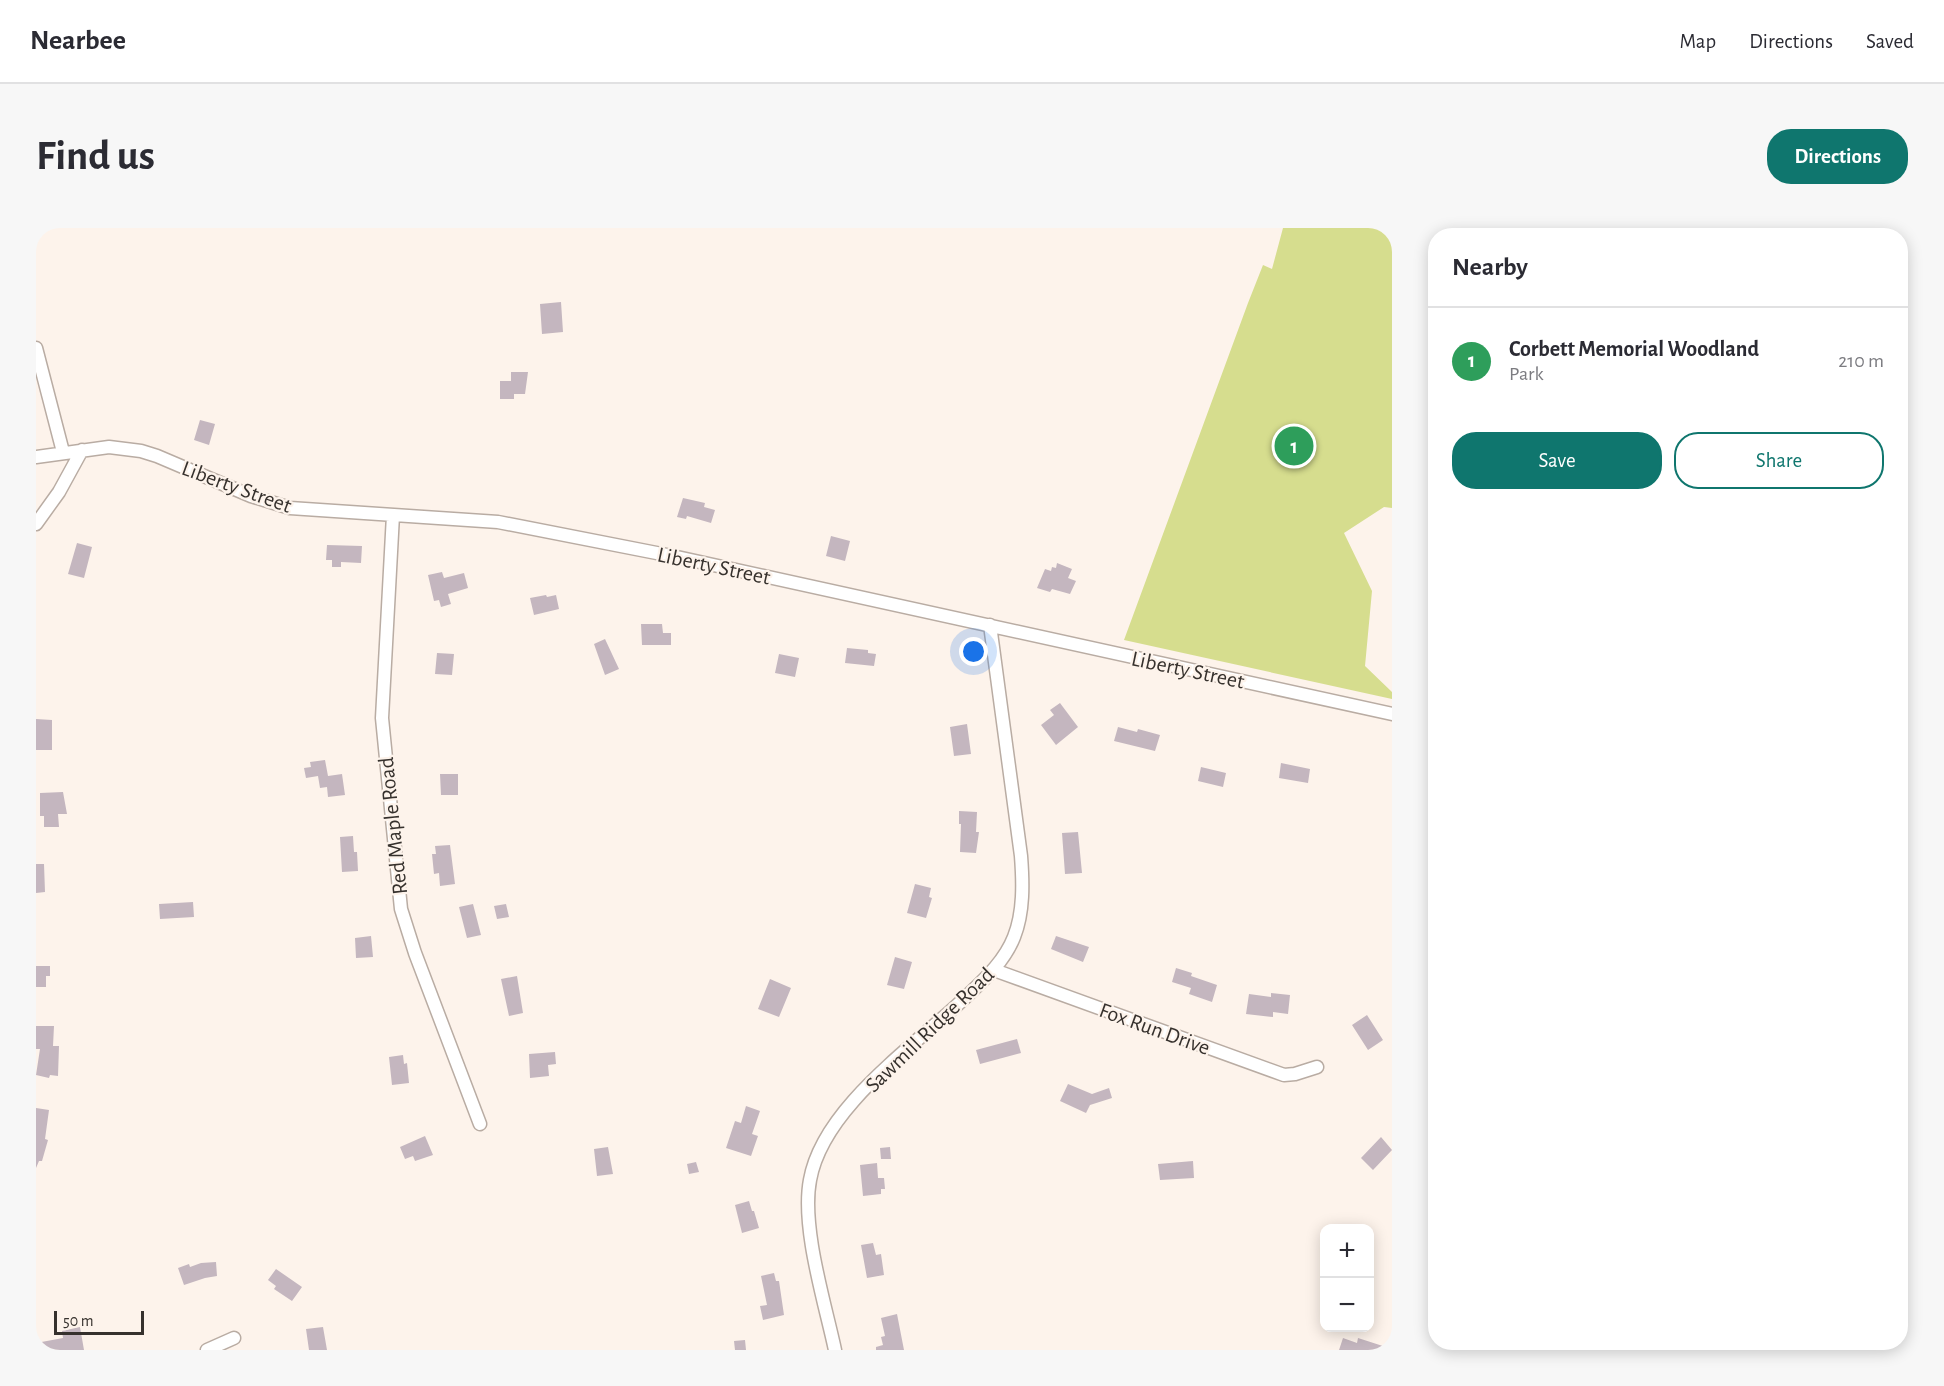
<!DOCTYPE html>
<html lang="en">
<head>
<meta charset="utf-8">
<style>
  :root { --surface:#fff; --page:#f7f7f7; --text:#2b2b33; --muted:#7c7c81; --line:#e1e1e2; --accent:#0f766e }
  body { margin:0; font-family:"Alegreya Sans",sans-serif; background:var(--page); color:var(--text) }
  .controls { position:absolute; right:18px; bottom:18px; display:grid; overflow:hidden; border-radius:12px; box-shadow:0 3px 15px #0003 }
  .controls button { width:54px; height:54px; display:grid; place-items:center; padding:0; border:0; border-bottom:2px solid var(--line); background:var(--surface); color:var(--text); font:30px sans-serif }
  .scale { position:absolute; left:18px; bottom:15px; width:90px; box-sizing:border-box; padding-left:6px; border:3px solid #36312d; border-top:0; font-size:16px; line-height:21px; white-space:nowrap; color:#36312d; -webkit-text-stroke:4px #fdf3eb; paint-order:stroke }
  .you { position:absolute; left:938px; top:424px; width:21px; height:21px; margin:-15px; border:4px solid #fff; border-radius:50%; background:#1a73e8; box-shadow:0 0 0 9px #1a73e833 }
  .badge { display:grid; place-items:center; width:39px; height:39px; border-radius:50%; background:var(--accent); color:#fff; font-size:20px; font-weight:700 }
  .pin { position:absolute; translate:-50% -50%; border:3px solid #fff; box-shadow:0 2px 6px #0006 }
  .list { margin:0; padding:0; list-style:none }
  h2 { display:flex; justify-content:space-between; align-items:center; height:78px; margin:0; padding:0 24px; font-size:26px }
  h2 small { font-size:20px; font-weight:400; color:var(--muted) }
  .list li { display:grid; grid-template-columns:39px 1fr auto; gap:18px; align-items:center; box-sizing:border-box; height:108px; padding:0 24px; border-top:2px solid var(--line) }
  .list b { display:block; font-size:22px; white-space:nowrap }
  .list p { margin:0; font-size:20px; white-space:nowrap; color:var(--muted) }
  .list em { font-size:20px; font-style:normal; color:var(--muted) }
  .actions { display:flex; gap:12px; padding:18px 24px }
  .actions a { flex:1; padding:14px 0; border:2px solid var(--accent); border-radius:24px; text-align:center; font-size:21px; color:var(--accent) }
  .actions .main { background:var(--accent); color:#fff }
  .map { position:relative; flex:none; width:1356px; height:1122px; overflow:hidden; border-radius:24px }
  header { display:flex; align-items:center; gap:36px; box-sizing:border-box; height:84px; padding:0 30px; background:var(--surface); border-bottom:2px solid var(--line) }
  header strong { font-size:28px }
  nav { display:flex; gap:33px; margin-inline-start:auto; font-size:21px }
  .intro { display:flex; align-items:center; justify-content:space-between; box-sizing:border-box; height:144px; padding:0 36px }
  h1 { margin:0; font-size:42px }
  .button { padding:15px 27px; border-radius:24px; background:var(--accent); color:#fff; font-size:21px; font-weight:700 }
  main { display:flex; gap:36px; padding:0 36px }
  aside { flex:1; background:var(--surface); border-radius:24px; box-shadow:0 3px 15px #0003 }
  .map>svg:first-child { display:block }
</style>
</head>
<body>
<header>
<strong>Nearbee</strong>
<nav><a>Map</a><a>Directions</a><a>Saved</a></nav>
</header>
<div class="intro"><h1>Find us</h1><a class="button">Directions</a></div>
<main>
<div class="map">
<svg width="1356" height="1122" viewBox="0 0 1356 1122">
  <rect width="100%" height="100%" fill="#fdf3eb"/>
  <path fill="#d6dd8e" d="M1247,0h109v280l-8,-1 -40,26 28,58 -7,75 27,26v7l-268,-59 124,-337 15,-38 9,4z"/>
  <path fill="#c4b6bf" d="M525,74l2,30 -21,2 -2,-30z
    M475,144h17l-3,22h-11v5h-14v-18h11z
    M164,192l15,4 -6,21 -15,-5z
    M647,270l22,5 -1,4 11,3 -4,13 -24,-7 -1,3 -9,-2z
    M795,308l19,5 -5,20 -19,-5z
    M41,315l15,4 -8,31 -16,-4z
    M291,317l35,1 -1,17 -20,-1v5h-9v-7h-6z
    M1021,335l15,6 -4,9 8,3 -6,13 -18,-5 -2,3 -13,-4 8,-19 6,2 1,-4 4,1z
    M406,344l2,6 20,-5 4,15 -20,6 3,10 -10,3 -2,-7 -5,1 -6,-26z
    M510,367l1,2 9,-2 3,14 -25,6 -4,-17z
    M605,396h21l1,9h8v12h-29z
    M569,411l14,30 -14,6 -11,-31z
    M811,420l21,2v3l8,1 -2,12 -29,-3z
    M401,425l17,1 -2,21 -17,-1z
    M743,426l20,4 -4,19 -20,-4z
    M1024,475l18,24 -22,18 -15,-20 13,-10 -4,-5z
    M0,491l16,1v30h-16z
    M931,496l4,30 -17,2 -4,-29z
    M1082,499l19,5 1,-3 22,6 -5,16 -41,-10z
    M289,532l3,16 14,-2 3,21 -17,2 -1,-10 -7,1 -2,-12 -12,2 -2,-10 7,-1 -1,-5z
    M1245,535l29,6 -2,14 -29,-5z
    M1165,539l25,6 -3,14 -25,-6z
    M404,546h18v21h-17z
    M27,564l4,22h-9l1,13h-15v-11h-4v-23z
    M923,583l18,1 -1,20h3l-3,21 -16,-1 1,-28h-2z
    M1042,604l4,41 -17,1 -3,-41z
    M317,608l1,16h3l1,19 -16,1 -2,-35z
    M414,617l5,39 -15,2 -1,-13 -5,1 -2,-20h4l-1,-8z
    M0,636h8l1,28 -9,1z
    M879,656l16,4 -2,9 3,1 -6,20 -19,-5z
    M157,674l1,15 -34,2 -1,-15z
    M437,676l8,31 -14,3 -8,-31z
    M470,676l3,13 -12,2 -3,-13z
    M335,708l2,21 -17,1 -1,-20z
    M1020,708l33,11 -6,15 -32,-13z
    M859,729l17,5 -8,27 -17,-4z
    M0,738h14v10h-4v11h-10z
    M1140,740l16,5 -1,3 26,9 -5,17 -23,-8 2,-6 -19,-6z
    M481,748l6,37 -14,3 -8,-37z
    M734,751l21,9 -12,29 -21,-8z
    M1235,765l19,2 -2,19 -15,-2v5l-27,-3 3,-20 22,3z
    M1331,787l16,25 -15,10 -16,-25z
    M0,798h18l-1,20h6l-1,30 -8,-1 -1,3 -13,-3 4,-26h-4z
    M981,811l4,14 -41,11 -4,-14z
    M519,824l1,12 -8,1 1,11 -19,2 -1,-24z
    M367,827l1,9 3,-1 2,20 -17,2 -3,-28z
    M1032,856l24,10 17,-6 3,10 -22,7 -4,8 -26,-12z
    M710,878l14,5 -8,23 6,2 -7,20 -25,-8 9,-27 6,2z
    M0,880l13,2 -4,29 3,1 -6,21h-3l-3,7z
    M389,908l8,19 -18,6 -2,-5 -8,3 -5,-12z
    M1345,909l11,13 -19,20 -12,-12z
    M572,919l5,27 -16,2 -3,-27z
    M854,919l1,12h-10l-1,-11z
    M1157,933l1,17 -34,2 -2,-16z
    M660,934l3,10 -10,2 -2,-10z
    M841,935l1,15h6l1,11h-4v5l-18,2 -3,-31z
    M713,973l3,10h2l5,17 -17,5 -7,-28z
    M837,1015l3,12 5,-1 3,21 -17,3 -6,-33z
    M180,1034l1,14 -12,2 -21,7 -6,-17 11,-4 1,3 11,-4z
    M240,1041l26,18 -10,14 -18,-12 2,-3 -8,-6z
    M738,1045l2,8h3l5,34 -21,5 -3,-14 7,-1 -6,-29z
    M861,1086l7,36h-28v-3l7,-2 -2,-8 4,-1 -4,-18z
    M44,1099l4,23h-48v-7l27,-5 -1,-7z
    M287,1099l4,23h-18l-3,-21z
    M1307,1110l14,5 1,-5 31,10 -1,2h-49z
    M709,1112l1,10h-11l-1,-9z"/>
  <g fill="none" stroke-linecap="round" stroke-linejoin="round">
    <defs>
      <path id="minor" d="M0,120l27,104
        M0,229l73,-10 32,4 16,5 94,40 39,12 208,14 179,35 715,157
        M357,287l-11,203 19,191 14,44 65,171
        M0,296l23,-32 23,-42
        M958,742l290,105 11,-1 22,-7
        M171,1122l27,-12
        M799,1122c-10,-47 -34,-123 -25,-170 13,-74 108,-136 159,-186 18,-17 36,-34 45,-57 10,-25 9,-55 7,-81l-31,-231"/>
    </defs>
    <use href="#minor" stroke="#b9aca3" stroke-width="15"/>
    <use href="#minor" stroke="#fff" stroke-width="12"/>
  </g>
  <g text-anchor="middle" stroke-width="4.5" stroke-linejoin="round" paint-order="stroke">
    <g font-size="22" fill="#36312d" stroke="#fdf3eb">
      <text transform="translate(201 258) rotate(20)" y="8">Liberty Street</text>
      <text transform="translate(678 337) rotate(12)" y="8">Liberty Street</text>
      <text transform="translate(1152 441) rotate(12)" y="8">Liberty Street</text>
      <text transform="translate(356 598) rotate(-96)" y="8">Red Maple Road</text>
      <text transform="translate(1119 800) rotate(20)" y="8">Fox Run Drive</text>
      <text transform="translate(893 801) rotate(-44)" y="8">Sawmill Ridge Road</text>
    </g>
  </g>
</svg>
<div class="controls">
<button>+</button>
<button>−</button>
</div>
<div class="scale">50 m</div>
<div class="you"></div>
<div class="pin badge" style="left:1258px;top:218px;background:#2e9e5b">1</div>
</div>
<aside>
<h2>Nearby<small></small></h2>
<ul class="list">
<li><span class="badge" style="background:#2e9e5b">1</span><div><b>Corbett Memorial Woodland</b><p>Park</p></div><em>210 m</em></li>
</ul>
<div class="actions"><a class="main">Save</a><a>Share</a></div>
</aside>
</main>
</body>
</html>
